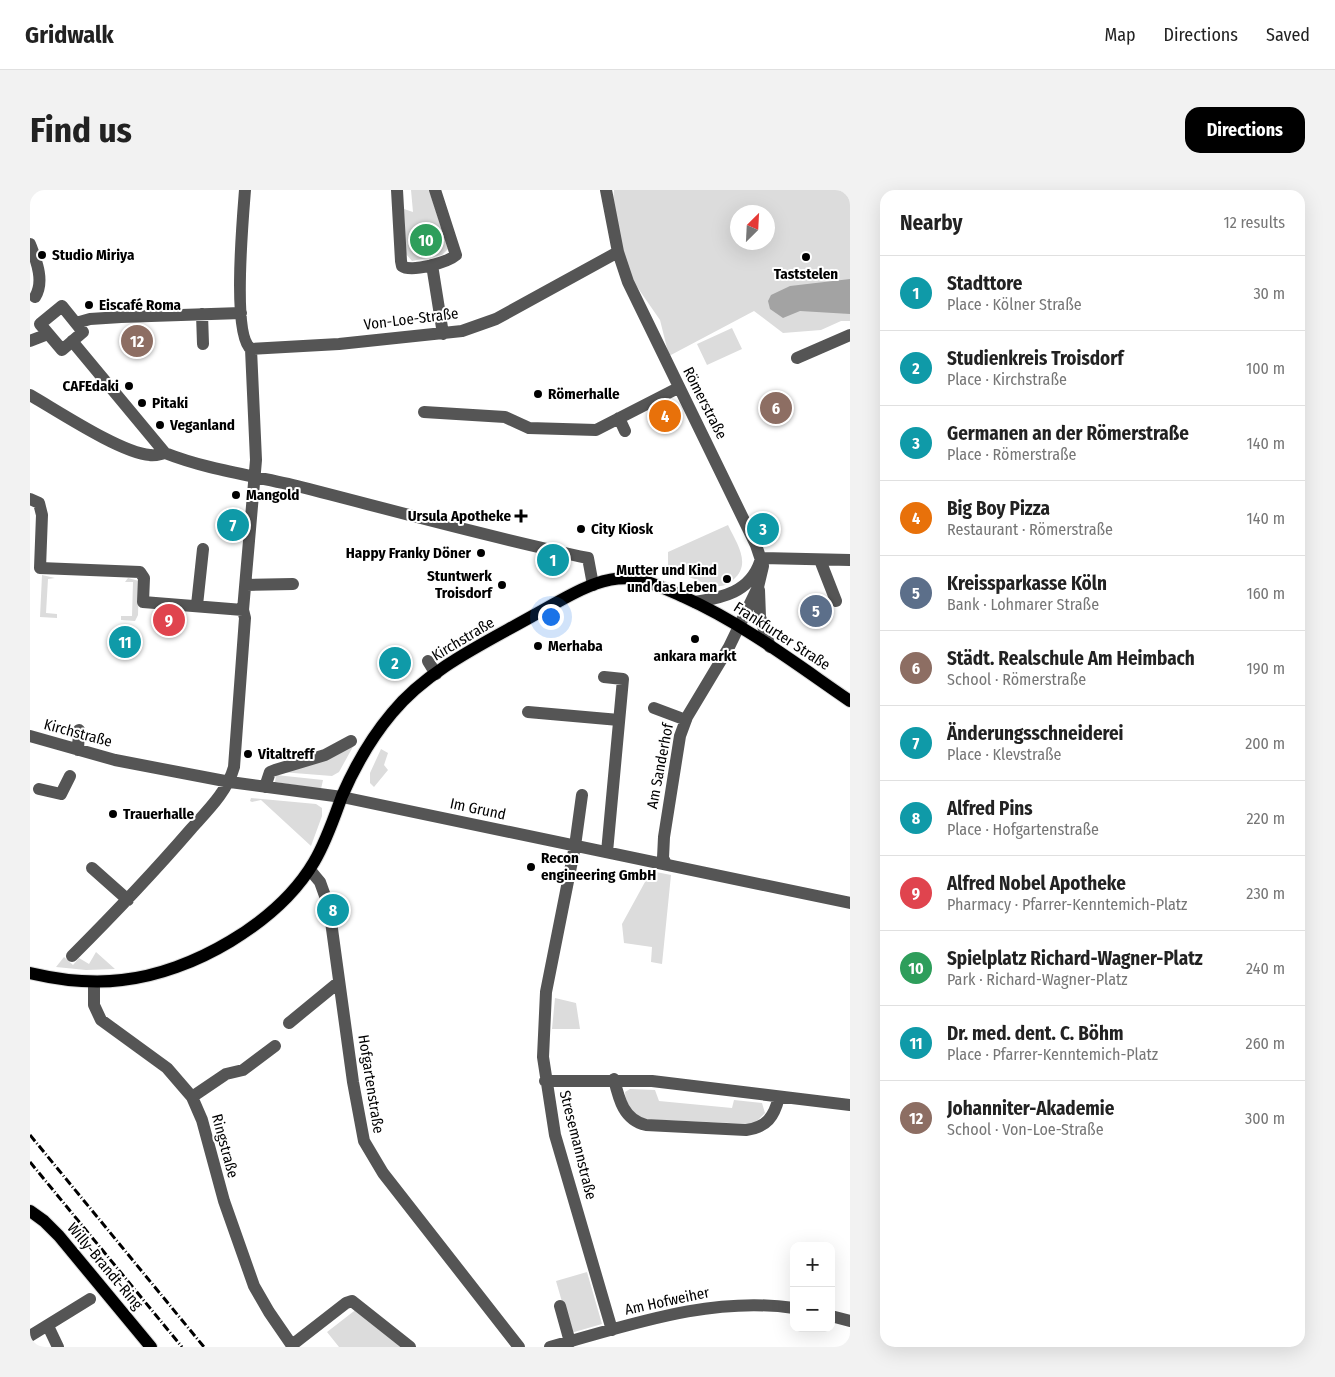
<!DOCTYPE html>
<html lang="en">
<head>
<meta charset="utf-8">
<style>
  :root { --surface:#fff; --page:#f2f2f2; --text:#222; --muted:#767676; --line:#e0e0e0; --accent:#000 }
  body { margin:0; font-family:"Fira Sans Condensed",sans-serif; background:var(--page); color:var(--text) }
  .controls { position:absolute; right:15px; bottom:15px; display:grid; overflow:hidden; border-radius:10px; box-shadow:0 5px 20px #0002 }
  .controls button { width:45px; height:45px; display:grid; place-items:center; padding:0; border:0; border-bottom:1px solid var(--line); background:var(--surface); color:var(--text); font:25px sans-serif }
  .compass { position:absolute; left:700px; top:15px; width:45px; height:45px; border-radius:50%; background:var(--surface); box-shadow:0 5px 20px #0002; rotate:24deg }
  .you { position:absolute; left:520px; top:426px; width:18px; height:18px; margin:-12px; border:4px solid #fff; border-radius:50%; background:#1a73e8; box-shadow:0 0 0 8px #1a73e833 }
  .badge { display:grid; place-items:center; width:32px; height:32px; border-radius:50%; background:var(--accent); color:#fff; font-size:16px; font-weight:700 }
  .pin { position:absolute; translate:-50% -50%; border:2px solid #fff; box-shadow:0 1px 5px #0006 }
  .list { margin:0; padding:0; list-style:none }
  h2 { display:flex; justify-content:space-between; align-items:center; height:65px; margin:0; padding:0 20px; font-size:21px }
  h2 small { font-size:16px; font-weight:400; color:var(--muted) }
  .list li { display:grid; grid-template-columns:32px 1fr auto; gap:15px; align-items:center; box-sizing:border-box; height:75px; padding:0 20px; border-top:1px solid var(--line) }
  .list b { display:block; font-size:19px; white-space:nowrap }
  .list p { margin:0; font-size:16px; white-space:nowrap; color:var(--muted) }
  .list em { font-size:16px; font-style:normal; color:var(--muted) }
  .map { position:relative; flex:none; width:820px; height:1157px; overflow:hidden; border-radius:15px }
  header { display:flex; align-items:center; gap:30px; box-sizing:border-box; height:70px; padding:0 25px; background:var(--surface); border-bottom:1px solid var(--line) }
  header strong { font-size:24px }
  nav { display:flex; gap:28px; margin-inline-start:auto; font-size:18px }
  .intro { display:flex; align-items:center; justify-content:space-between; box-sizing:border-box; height:120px; padding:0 30px }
  h1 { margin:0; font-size:35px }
  .button { padding:12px 22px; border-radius:15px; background:var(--accent); color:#fff; font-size:18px; font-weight:700 }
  main { display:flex; gap:30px; padding:0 30px }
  aside { flex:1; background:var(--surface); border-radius:15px; box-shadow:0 5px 20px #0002 }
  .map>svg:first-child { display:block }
</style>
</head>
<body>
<header>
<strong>Gridwalk</strong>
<nav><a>Map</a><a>Directions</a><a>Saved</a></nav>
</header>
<div class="intro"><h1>Find us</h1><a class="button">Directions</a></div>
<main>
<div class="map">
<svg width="820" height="1157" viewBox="0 0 820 1157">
  <rect width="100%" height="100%" fill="#fff"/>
  <path fill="#dcdcdc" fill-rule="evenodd" d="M381,0h18l19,59 -6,6 -30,6 -6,-7 -2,-45 9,3z
    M584,0h236v131h-9l-20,9 -38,3 -29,-22 -85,45 -9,-36 -27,-39 -10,-30 -10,-49zM708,22h30v30h-30z
    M702,138l10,21 -35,16 -10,-21z
    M698,335c9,19 24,39 5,55 -5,5 -11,7 -18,6 -16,-3 -32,-13 -47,-19v-15z
    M12,385l13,3 -7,1 -2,34 11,1v4l-17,-1z
    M98,388l11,3 -1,34 -3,6 -14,-1v-4h11l1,-34h-8z
    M325,553l-16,29 -7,4 -51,-4z
    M351,559l7,4 -4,12 4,5 -14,17 -4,-4v-10z
    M246,585l47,5 -2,9 -46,-7z
    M221,608l65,6 6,4v8l-11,30 -50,-46 -9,2 -2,-1z
    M621,681l20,4 -9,89 -11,-2 1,-15 -28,-4 -2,-19z
    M66,762l19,17 -29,1 -30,-3 8,-10 9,8 6,-7 10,6z
    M525,808l21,5 4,26h-28z
    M600,899l25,1 4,11 73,7 2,-8 28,3 3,10 -11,11 -113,-5c-9,-5 -16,-17 -16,-27z
    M557,1082l15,52 -31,9 -15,-52z
    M328,1118l47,39h-66l-12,-15z"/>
  <path fill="#a3a3a3" d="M820,89v35l-50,-3 -17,7 -13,-9 -2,-8 3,-6 19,-9z"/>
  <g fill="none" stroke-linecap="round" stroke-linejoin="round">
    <defs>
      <path id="major" d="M0,783c30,7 61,11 92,7 69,-7 156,-57 192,-118 12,-20 20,-44 28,-66 13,-30 29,-58 50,-83 37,-45 95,-71 144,-99 32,-17 67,-43 105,-34 15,4 29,11 43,17 60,27 112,67 166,104
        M0,1021l14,10 15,15 92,111"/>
    </defs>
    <use href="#major" stroke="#dbdbdb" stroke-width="14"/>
    <path stroke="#555" stroke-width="12" d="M367,0l4,71 1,5c9,7 46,-4 54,-11l-21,-65
      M576,0l12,62 10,30 128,263 7,21 -5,21 -29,60 -42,70 -7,19 -16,101 -1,21 3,6
      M0,54c6,16 15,37 5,53
      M402,75l11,69
      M32,116l21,26 -21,18 -22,-26z
      M172,124l1,30
      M46,133l14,-4 31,-2 120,-4
      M0,151l18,-7
      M42,151l93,112c43,17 91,23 136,34 95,24 190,51 287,71l5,27
      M221,159l88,-5 123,-13 34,-12 122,-67
      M767,168l53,-23
      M0,205c28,16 91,58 120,60 5,1 10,-1 15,-2
      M394,222l81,5 24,11 67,2 82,-42
      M589,228l6,13
      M0,309l9,4 3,12 -2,53 100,4 4,6 -1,24 100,8
      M731,368l89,2
      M790,370l16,41
      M216,395l47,-1
      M729,400l1,27 10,30
      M665,412c27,-4 55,-10 65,-40
      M167,415l6,-56
      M398,471l8,13
      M574,487l19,2 -16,173
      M624,518l32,12
      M498,522l91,8
      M0,546l85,24 115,22 112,15 508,106
      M48,560l1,-20
      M235,597l5,-15 5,-2 50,-15 26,-14
      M9,599l22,5 9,-18
      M552,605l-7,51 -29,146 -3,65 12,78 57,195
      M62,678l36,32
      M280,680l10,12 9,25 24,175 11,59 19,32 136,174
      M42,766c41,-41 81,-83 119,-127 17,-19 36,-37 43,-62l11,-149 -2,-8 13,-150 -5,-111c-19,-13 -8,-133 -6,-159
      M64,792v23l7,15 66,48 25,29 10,23 22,81 30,85 15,26 24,35
      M259,833l50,-41
      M584,889c5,21 10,41 32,46l100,5c21,-3 28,-13 33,-33
      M515,891h107l198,24
      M162,907l34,-23 17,-4 32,-24
      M530,1116l10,36
      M801,1126l19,5
      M18,1136l10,21
      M0,1146l60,-37
      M262,1155l54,-42 6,-2 58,46
      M520,1157c80,-22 160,-51 244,-39"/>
    <use href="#major" stroke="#000" stroke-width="12"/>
    <path stroke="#000" stroke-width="3" stroke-dasharray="8 2.5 1 2.5" stroke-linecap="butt" d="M0,945l174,212
      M0,972l152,185"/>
  </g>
  <g fill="#000" stroke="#fff" stroke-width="2">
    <circle cx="12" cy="65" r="5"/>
    <circle cx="776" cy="67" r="5"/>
    <circle cx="59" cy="115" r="5"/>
    <circle cx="99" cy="196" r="5"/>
    <circle cx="508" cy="204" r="5"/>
    <circle cx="112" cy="213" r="5"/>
    <circle cx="130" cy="235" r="5"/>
    <circle cx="206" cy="305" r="5"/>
    <path d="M488.5 318.5h5v5h5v5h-5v5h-5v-5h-5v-5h5z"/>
    <circle cx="551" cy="339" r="5"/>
    <circle cx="451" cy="363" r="5"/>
    <circle cx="697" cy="389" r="5"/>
    <circle cx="472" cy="395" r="5"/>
    <circle cx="665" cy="449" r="5"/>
    <circle cx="508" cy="456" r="5"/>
    <circle cx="218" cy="564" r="5"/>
    <circle cx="83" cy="624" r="5"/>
    <circle cx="501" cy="677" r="5"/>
  </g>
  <g text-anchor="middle" stroke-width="4" stroke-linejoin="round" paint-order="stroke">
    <g font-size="15" font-weight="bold" fill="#000" stroke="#fff" text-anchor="start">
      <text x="22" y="70">Studio Miriya</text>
      <text x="776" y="89" text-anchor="middle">Taststelen</text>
      <text x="69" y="120">Eiscafé Roma</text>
      <text x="89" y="201" text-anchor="end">CAFEdaki</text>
      <text x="518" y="209">Römerhalle</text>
      <text x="122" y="218">Pitaki</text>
      <text x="140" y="240">Veganland</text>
      <text x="216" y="310">Mangold</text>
      <text x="481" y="331" text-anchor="end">Ursula Apotheke</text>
      <text x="561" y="344">City Kiosk</text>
      <text x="441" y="368" text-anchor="end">Happy Franky Döner</text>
      <text x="687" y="385" text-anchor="end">Mutter und Kind<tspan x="687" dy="17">und das Leben</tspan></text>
      <text x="462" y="391" text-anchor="end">Stuntwerk<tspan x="462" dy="17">Troisdorf</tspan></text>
      <text x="518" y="461">Merhaba</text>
      <text x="665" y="471" text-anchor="middle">ankara markt</text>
      <text x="228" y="569">Vitaltreff</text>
      <text x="93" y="629">Trauerhalle</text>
      <text x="511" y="673">Recon<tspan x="511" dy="17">engineering GmbH</tspan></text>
    </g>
    <g font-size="15" fill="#000" stroke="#fff">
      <text transform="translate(381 129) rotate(-7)" y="5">Von-Loe-Straße</text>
      <text transform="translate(675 213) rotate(63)" y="5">Römerstraße</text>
      <text transform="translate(752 446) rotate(33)" y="5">Frankfurter Straße</text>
      <text transform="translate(433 449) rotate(-31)" y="5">Kirchstraße</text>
      <text transform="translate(48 543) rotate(15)" y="5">Kirchstraße</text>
      <text transform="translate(630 576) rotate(-79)" y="5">Am Sanderhof</text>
      <text transform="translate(448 619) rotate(12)" y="5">Im Grund</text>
      <text transform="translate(341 894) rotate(81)" y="5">Hofgartenstraße</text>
      <text transform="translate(548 955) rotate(76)" y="5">Stresemannstraße</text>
      <text transform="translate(195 956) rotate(75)" y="5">Ringstraße</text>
      <text transform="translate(75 1076) rotate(50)" y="5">Willy-Brandt-Ring</text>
      <text transform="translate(637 1111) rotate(-12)" y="5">Am Hofweiher</text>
    </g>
  </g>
</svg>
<div class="controls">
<button>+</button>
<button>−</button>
</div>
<svg class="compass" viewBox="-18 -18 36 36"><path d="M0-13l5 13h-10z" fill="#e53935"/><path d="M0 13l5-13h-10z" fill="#767676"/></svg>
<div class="you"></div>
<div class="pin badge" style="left:523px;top:370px;background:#0f9aa8">1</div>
<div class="pin badge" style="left:365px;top:473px;background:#0f9aa8">2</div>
<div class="pin badge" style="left:733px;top:339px;background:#0f9aa8">3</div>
<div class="pin badge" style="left:635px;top:226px;background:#e8710a">4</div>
<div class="pin badge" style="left:786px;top:421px;background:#5c6f8a">5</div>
<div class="pin badge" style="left:746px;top:218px;background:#8d6e63">6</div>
<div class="pin badge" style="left:203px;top:335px;background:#0f9aa8">7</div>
<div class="pin badge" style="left:303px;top:720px;background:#0f9aa8">8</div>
<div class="pin badge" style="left:139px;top:430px;background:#e0444e">9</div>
<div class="pin badge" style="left:396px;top:50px;background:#2e9e5b">10</div>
<div class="pin badge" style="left:95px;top:452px;background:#0f9aa8">11</div>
<div class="pin badge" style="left:107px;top:151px;background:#8d6e63">12</div>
</div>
<aside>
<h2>Nearby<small>12 results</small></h2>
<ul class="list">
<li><span class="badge" style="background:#0f9aa8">1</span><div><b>Stadttore</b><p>Place · Kölner Straße</p></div><em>30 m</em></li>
<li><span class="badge" style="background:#0f9aa8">2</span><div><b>Studienkreis Troisdorf</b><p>Place · Kirchstraße</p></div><em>100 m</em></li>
<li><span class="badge" style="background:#0f9aa8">3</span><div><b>Germanen an der Römerstraße</b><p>Place · Römerstraße</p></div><em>140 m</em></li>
<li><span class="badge" style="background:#e8710a">4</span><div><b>Big Boy Pizza</b><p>Restaurant · Römerstraße</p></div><em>140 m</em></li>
<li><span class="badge" style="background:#5c6f8a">5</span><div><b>Kreissparkasse Köln</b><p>Bank · Lohmarer Straße</p></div><em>160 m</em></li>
<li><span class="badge" style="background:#8d6e63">6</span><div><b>Städt. Realschule Am Heimbach</b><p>School · Römerstraße</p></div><em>190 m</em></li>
<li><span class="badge" style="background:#0f9aa8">7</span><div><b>Änderungsschneiderei</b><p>Place · Klevstraße</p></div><em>200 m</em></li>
<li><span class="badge" style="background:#0f9aa8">8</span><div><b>Alfred Pins</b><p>Place · Hofgartenstraße</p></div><em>220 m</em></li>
<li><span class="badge" style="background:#e0444e">9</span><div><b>Alfred Nobel Apotheke</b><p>Pharmacy · Pfarrer-Kenntemich-Platz</p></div><em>230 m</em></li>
<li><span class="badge" style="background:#2e9e5b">10</span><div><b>Spielplatz Richard-Wagner-Platz</b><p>Park · Richard-Wagner-Platz</p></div><em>240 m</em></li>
<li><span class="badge" style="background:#0f9aa8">11</span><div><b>Dr. med. dent. C. Böhm</b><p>Place · Pfarrer-Kenntemich-Platz</p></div><em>260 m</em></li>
<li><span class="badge" style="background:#8d6e63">12</span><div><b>Johanniter-Akademie</b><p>School · Von-Loe-Straße</p></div><em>300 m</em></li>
</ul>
</aside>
</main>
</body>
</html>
